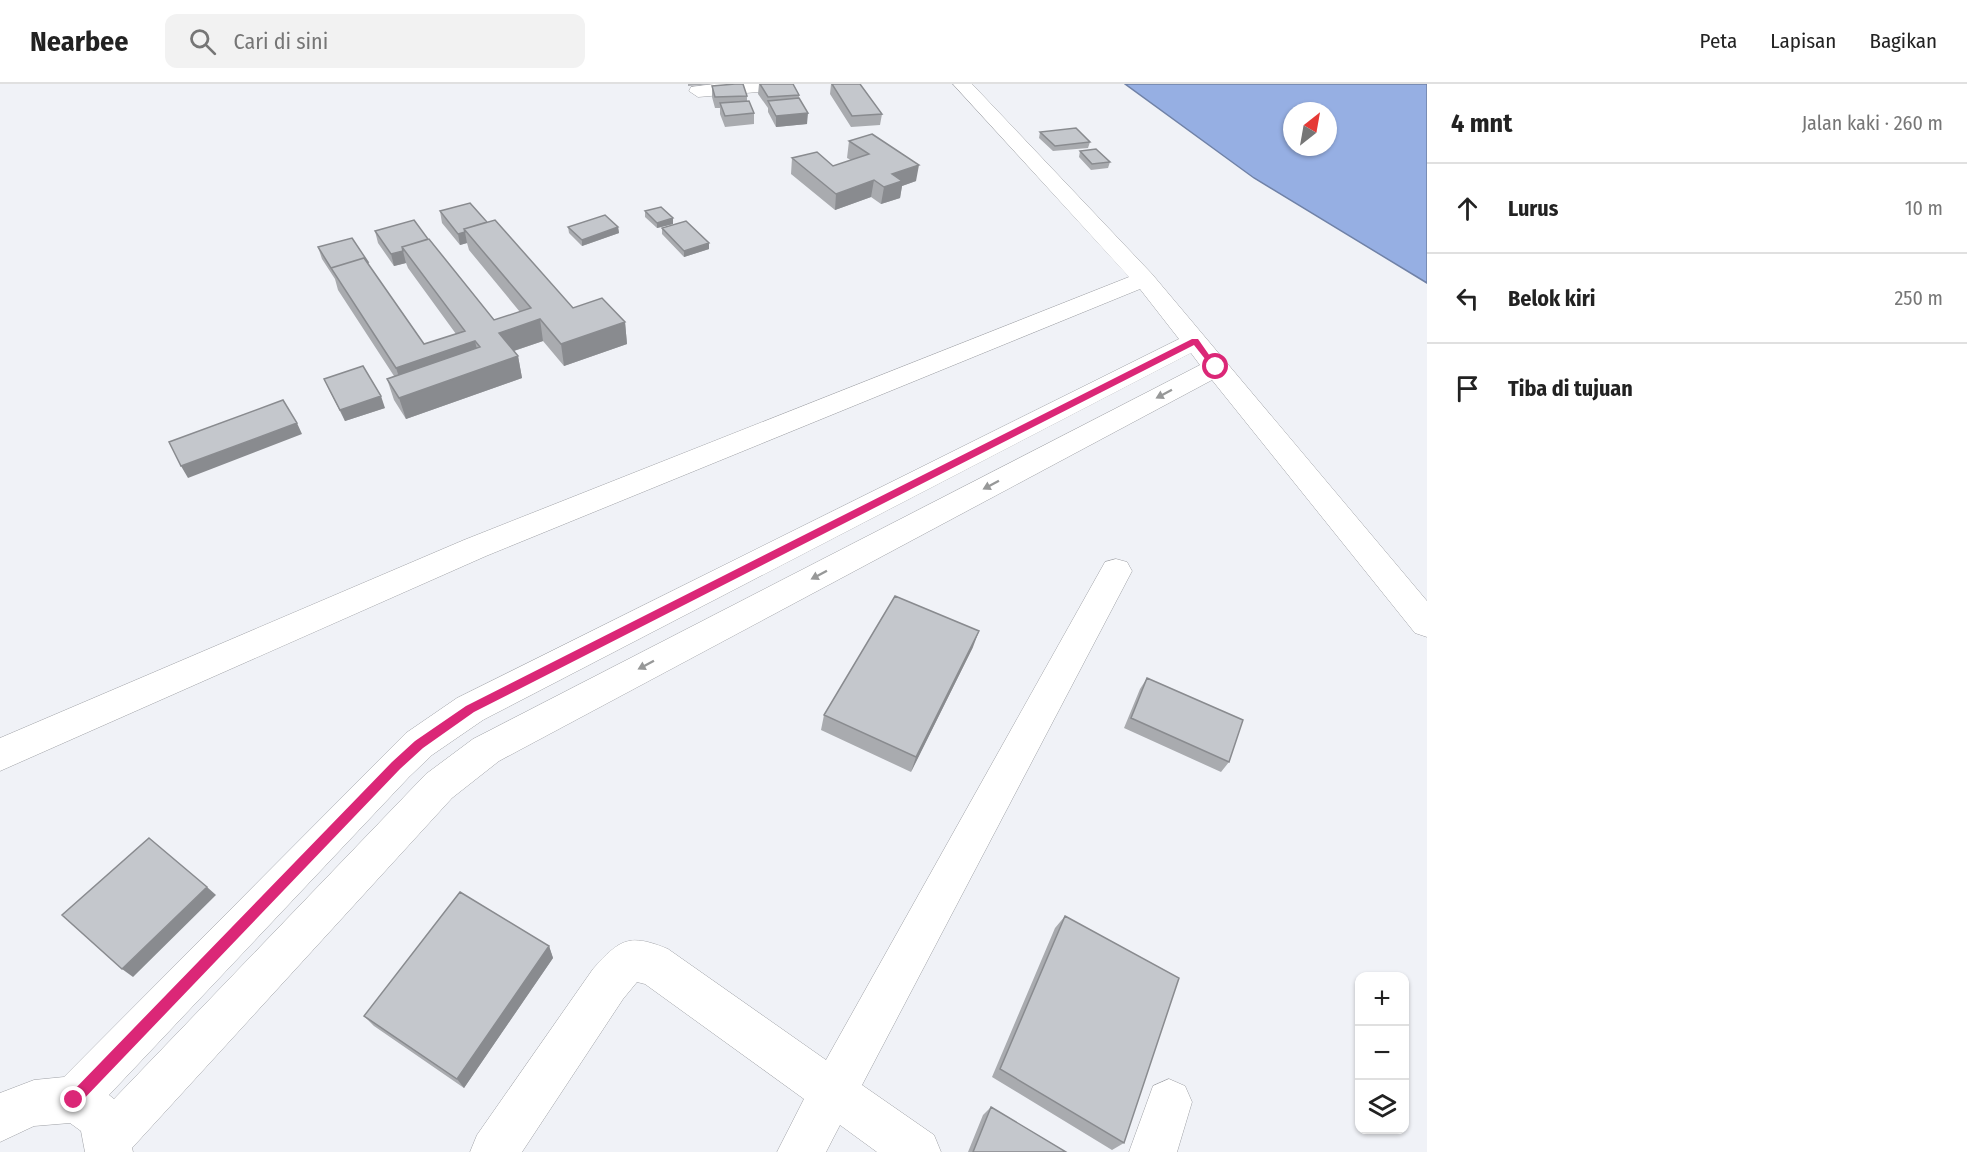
<!DOCTYPE html>
<html lang="id">
<head>
<meta charset="utf-8">
<style>
  :root { --surface:#fff; --page:#f2f2f2; --text:#222; --muted:#767676; --line:#e0e0e0 }
  body { margin:0; font-family:"Fira Sans Condensed",sans-serif; background:var(--page); color:var(--text) }
  .controls { position:absolute; right:18px; bottom:18px; display:grid; overflow:hidden; border-radius:12px; box-shadow:0 2px 4px #0004 }
  .controls button { width:54px; height:54px; display:grid; place-items:center; padding:0; border:0; border-bottom:2px solid var(--line); background:var(--surface); color:var(--text); font:30px sans-serif }
  .compass { position:absolute; left:1283px; top:18px; width:54px; height:54px; border-radius:50%; background:var(--surface); box-shadow:0 2px 4px #0004; rotate:31deg }
  .stop { position:absolute; width:18px; height:18px; margin:-14px; border:4px solid #db2777; border-radius:50%; background:#fff }
  .stop.end { background:#db2777; border-color:#fff; box-shadow:0 2px 6px #0008 }
  .list { margin:0; padding:0; list-style:none }
  h2 { display:flex; justify-content:space-between; align-items:center; height:78px; margin:0; padding:0 24px; font-size:26px }
  h2 small { font-size:20px; font-weight:400; color:var(--muted) }
  .list li { display:grid; grid-template-columns:39px 1fr auto; gap:18px; align-items:center; box-sizing:border-box; height:90px; padding:0 24px; border-top:2px solid var(--line) }
  .list b { display:block; font-size:22px; white-space:nowrap }
  .list em { font-size:20px; font-style:normal; color:var(--muted) }
  .icon { flex:none; width:33px; height:33px; fill:none; stroke:currentColor; stroke-width:2; stroke-linecap:round; stroke-linejoin:round }
  .map { position:relative; flex:none; width:1427px; height:1068px; overflow:hidden }
  header { display:flex; align-items:center; gap:36px; box-sizing:border-box; height:84px; padding:0 30px; background:var(--surface); border-bottom:2px solid var(--line) }
  header strong { font-size:28px }
  nav { display:flex; gap:33px; margin-inline-start:auto; font-size:21px }
  .search { width:420px; height:54px; background:var(--page); display:flex; align-items:center; gap:15px; box-sizing:border-box; padding:0 21px; border-radius:12px; color:var(--muted); font-size:22px }
  main { display:flex }
  aside { flex:1; background:var(--surface) }
  .map>svg:first-child { display:block }
</style>
</head>
<body>
<header>
<strong>Nearbee</strong>
<div class="search"><svg class="icon" aria-label="search" viewBox="0 0 24 24"><circle cx="10" cy="10" r="6"/><path d="M15 15l6 6"/></svg>Cari di sini</div>
<nav><a>Peta</a><a>Lapisan</a><a>Bagikan</a></nav>
</header>
<main>
<div class="map">
<svg width="1427" height="1068" viewBox="0 0 1427 1068">
  <rect width="100%" height="100%" fill="#f0f2f7"/>
  <path fill="#96afe3" stroke="#7082a7" stroke-width="1.5" fill-rule="evenodd" d="M1125,0h302v199l-173,-105zM1292,27h36v36h-36z"/>
  <g fill="none" stroke-linecap="round" stroke-linejoin="round">
    <defs>
      <path id="minor" d="M714,0h77l-9,6 -84,7 -9,-6 2,-4z
        M953,0h19l180,190 275,327v36l-12,-4 -203,-253 -713,381 -47,37 -320,350 1,4h-48l-4,-21 -11,-8 -36,3 -34,16v-49l34,-13 30,-3 342,-344 51,-35 722,-359 -39,-50 -654,267 -486,215v-33l464,-198 665,-263zM1191,269l9,12 -727,374 -47,35 -312,325 -5,-4 300,-318 23,-22 51,-35z
        M1116,475l11,3 5,9 -270,514 72,50 7,17h-64l-37,-27 -14,27h-49l27,-53 -159,-115 -8,-2 -14,17 -101,153h-52l7,-17 116,-166c27,-30 36,-36 75,-20l158,111 279,-498z
        M1169,995l16,7 7,16 -15,50h-48l24,-66z"/>
    </defs>
    <use href="#minor" stroke="#9ea0a5" stroke-width="1"/>
    <use href="#minor" fill="#fff" fill-rule="evenodd"/>
  </g>
  <path fill="#a9abaf" d="M688,0h25l-25,2z
    M759,0h34l6,11v3l8,26 -31,3 -8,-15v-4l-10,-14z
    M831,0h29l22,30 -2,11 -29,2 -21,-33z
    M712,2l35,10v5l7,12v11l-29,3 -5,-13v-6h-5l-3,-11z
    M1040,48l50,10 -2,6 -35,3 -14,-13z
    M849,57l67,40 -14,5 -2,12 -19,6 -10,-7 -36,13 -44,-36 1,-16 41,8 18,-6 -4,-2z
    M1080,67l30,11 -2,6 -17,2 -12,-13z
    M440,127l47,11 86,86 52,14 2,22 -63,22 -21,-25 -29,10 4,5 4,22 -116,41 -12,-19 -7,-21 7,-3 -56,-86 -3,-11 -13,-20 -4,-12 50,15 1,4 55,78 32,-10 -48,-66 -2,-5 -12,3 -16,-23 -3,-12 53,8 66,81 26,-8 -51,-62 -2,-7 -7,2 -18,-22z
    M645,127l28,13 -16,4 -12,-11z
    M568,143h50l1,6 -37,13 -13,-13z
    M662,144l47,21 -25,8 -22,-23z
    M324,295l61,29 -40,13 -16,-31z
    M973,563l-62,125 -90,-42 3,-15z
    M1147,594l82,84 -8,10 -97,-44 16,-39z
    M1065,832l59,227 -12,7 -120,-73 63,-149z
    M549,862l4,12 -89,130 -90,-62 -10,-10z
    M991,1023l75,45h-98l15,-37z"/>
  <path fill="#898b8f" d="M808,29l-1,11 -31,3v-11z
    M919,81l-3,16 -14,5 -2,12 -19,6 3,-17 8,-13z
    M874,96l-3,17 -36,13 1,-16z
    M673,134v6l-16,4v-5z
    M618,143l1,6 -37,13v-6z
    M465,148l2,11 -7,2 -2,-11z
    M709,159v6l-25,8v-6z
    M403,167l3,12 -12,3 -3,-12z
    M540,235l3,22 -39,13 -5,-21z
    M625,238l2,22 -63,22 -3,-22z
    M475,257l5,21 -77,27 -7,-21z
    M518,272l4,22 -116,41 -7,-21z
    M381,312l4,12 -40,13 -5,-11z
    M297,339l5,11 -114,44 -7,-12z
    M979,547l-6,16 -62,125 5,-15z
    M207,803l9,8 -83,82 -11,-8z
    M549,862l4,12 -89,130 -7,-9z"/>
  <path fill="#c4c7cc" stroke="#898b8f" stroke-width="1.5" d="M735,0h8l4,12 -32,1 -3,-11z
    M760,0h33l6,11 -31,2z
    M832,0h28l22,30 -30,2z
    M799,14l9,15 -32,3 -8,-15z
    M749,17l5,12 -29,3 -5,-13z
    M1076,44l14,14 -35,4 -15,-14z
    M872,50l47,31 -27,9 10,7 -18,6 -10,-7 -38,14 -44,-36 25,-6 16,14 36,-12 -20,-13z
    M1096,65l14,13 -18,2 -12,-13z
    M470,119l17,19 -23,7 1,3 -7,2 -18,-23z
    M661,123l12,11 -16,5 -12,-12z
    M605,131l13,12 -36,13 -14,-13z
    M414,136l14,19 -26,8 1,4 -12,3 -16,-23z
    M495,136l78,88 29,-10 23,24 -64,22 -21,-25 -41,14 19,23 -119,42 -12,-19 93,-32 -5,-6 -79,27 -65,-100 33,-10 60,86 41,-13 -63,-84 27,-8 65,81 37,-12 -67,-79z
    M686,137l23,22 -25,8 -22,-23z
    M352,154l16,24h-1l-3,-4 -33,10 -13,-21z
    M363,282l18,30 -41,14 -16,-31z
    M283,316l14,23 -116,43 -12,-24z
    M895,512l84,35 -63,126 -92,-42z
    M1147,594l96,42 -14,42 -98,-44z
    M149,754l58,49 -85,82 -60,-54z
    M460,808l89,54 -92,133 -93,-63z
    M1065,832l114,62 -55,165 -124,-74z
    M991,1023l75,45h-93z"/>
  <defs><path id="oneway-solid" d="M-6-.8H1V-3.2L6.5 0L1 3.2V.8H-6Z" transform="scale(1.5)"/></defs>
  <g fill="#979898">
    <use href="#oneway-solid" transform="translate(1164 310) rotate(152)"/>
    <use href="#oneway-solid" transform="translate(991 401) rotate(152)"/>
    <use href="#oneway-solid" transform="translate(819 491) rotate(152)"/>
    <use href="#oneway-solid" transform="translate(646 581) rotate(152)"/>
  </g>
  <path fill="#db2777" d="M1192,255h6l21,30h-6l-19,-24 -720,367 -51,36 -23,21 -322,336h-9v-10l323,-333 23,-21 51,-35z"/>
</svg>
<div class="controls">
<button>+</button>
<button>−</button>
<button><svg class="icon" aria-label="layers" viewBox="0 0 24 24"><path d="M12 4l9 5-9 5-9-5zM3 14l9 5 9-5"/></svg></button>
</div>
<svg class="compass" viewBox="-18 -18 36 36"><path d="M0-13l5 13h-10z" fill="#e53935"/><path d="M0 13l5-13h-10z" fill="#767676"/></svg>
<div class="stop" style="left:1216px;top:283px"></div>
<div class="stop end" style="left:74px;top:1016px"></div>
</div>
<aside>
<h2>4 mnt<small>Jalan kaki · 260 m</small></h2>
<ul class="list">
<li><svg class="icon" aria-label="ahead" viewBox="0 0 24 24"><path d="M12 20V5M6 11l6-6 6 6"/></svg><div><b>Lurus</b></div><em>10 m</em></li>
<li><svg class="icon" aria-label="left" viewBox="0 0 24 24"><path d="M17 20v-9H6M10 6l-5 5 5 5"/></svg><div><b>Belok kiri</b></div><em>250 m</em></li>
<li><svg class="icon" aria-label="arrive" viewBox="0 0 24 24"><path d="M6 21V4h12l-3 4 3 4H6"/></svg><div><b>Tiba di tujuan</b></div></li>
</ul>
</aside>
</main>
</body>
</html>
